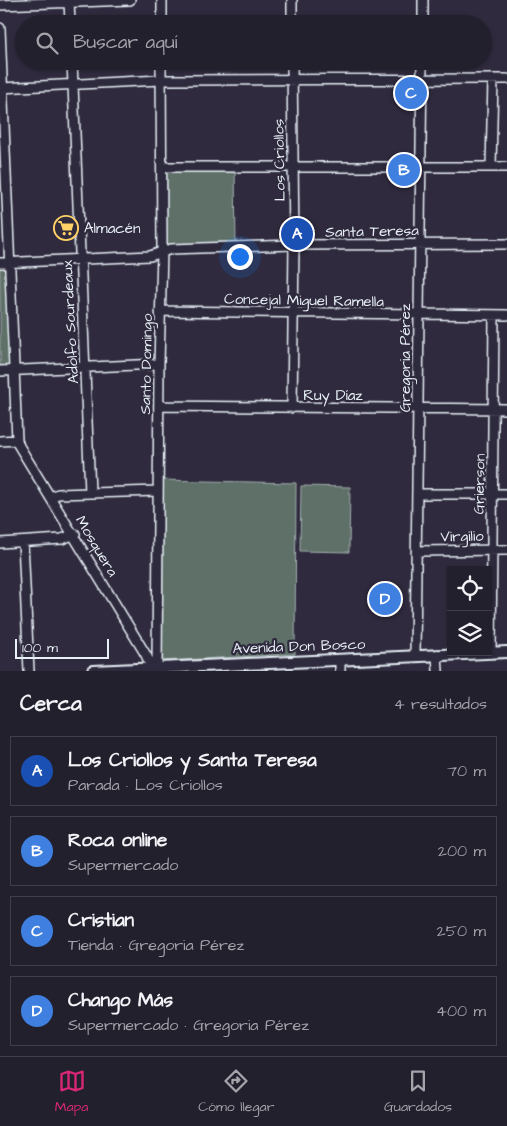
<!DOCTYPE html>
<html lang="es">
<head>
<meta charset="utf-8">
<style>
  :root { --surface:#23202e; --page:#2b2836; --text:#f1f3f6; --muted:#a3a3aa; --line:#403e4a; --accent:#db2777 }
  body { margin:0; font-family:"Architects Daughter",sans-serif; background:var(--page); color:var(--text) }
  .controls { position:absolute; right:15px; bottom:15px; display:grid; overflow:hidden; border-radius:0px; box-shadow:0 1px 4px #0004 }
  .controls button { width:45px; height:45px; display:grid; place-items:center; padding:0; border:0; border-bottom:1px solid var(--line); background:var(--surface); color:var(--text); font:25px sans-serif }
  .scale { position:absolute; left:15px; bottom:12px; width:94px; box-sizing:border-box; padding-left:5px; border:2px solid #e8f1f8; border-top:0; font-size:14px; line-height:18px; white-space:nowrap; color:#e8f1f8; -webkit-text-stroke:4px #2f2a3d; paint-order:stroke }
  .you { position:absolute; left:239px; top:256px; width:18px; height:18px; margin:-12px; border:4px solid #fff; border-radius:50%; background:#1a73e8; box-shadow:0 0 0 8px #1a73e833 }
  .badge { display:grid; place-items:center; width:32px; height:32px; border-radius:50%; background:var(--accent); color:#fff; font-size:16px; font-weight:700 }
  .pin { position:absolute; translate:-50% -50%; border:2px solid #fff; box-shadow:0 1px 5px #0006 }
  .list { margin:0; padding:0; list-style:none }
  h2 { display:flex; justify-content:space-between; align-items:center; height:65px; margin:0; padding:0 20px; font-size:21px }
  h2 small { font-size:16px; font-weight:400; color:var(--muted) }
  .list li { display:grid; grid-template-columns:32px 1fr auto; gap:15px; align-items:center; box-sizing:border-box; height:70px; margin:0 10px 10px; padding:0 10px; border:1px solid var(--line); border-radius:0px }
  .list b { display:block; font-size:19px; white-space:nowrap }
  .list p { margin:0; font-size:16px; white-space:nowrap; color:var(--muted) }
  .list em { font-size:16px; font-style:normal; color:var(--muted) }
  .icon { flex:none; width:28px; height:28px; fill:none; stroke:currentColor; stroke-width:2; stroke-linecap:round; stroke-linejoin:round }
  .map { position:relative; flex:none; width:507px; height:671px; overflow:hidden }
  .search { position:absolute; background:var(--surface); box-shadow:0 1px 4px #0004; left:15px; right:15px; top:15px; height:55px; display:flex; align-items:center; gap:12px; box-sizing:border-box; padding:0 18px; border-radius:28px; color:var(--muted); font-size:19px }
  .sheet { height:385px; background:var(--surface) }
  nav { display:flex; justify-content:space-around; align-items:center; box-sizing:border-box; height:70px; border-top:1px solid var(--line); background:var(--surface); font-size:14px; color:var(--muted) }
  nav a { display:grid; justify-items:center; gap:2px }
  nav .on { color:var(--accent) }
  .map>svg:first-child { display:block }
</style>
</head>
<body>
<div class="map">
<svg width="507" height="671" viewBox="0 0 507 671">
  <rect width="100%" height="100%" fill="#2f2a3d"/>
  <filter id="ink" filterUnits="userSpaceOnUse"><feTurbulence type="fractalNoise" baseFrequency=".02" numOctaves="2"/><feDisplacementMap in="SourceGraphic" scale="10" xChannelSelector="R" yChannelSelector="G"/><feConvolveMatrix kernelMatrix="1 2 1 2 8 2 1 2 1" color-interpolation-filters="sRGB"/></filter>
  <g filter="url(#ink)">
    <path fill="#5e6f67" stroke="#a3b0b0" d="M235,166l1,81 -74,4v-84z
      M9,262l6,108 -15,1v-108z
      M159,480l137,3 -1,171 -134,7z
      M301,486l49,1 -1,65 -49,-1z"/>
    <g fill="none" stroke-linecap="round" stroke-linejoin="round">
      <defs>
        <path id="minor" d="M69,0l1,24
          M292,0v24
          M0,5l130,-5
          M162,24v-24
          M423,24v-24
          M0,28l17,412 2,6 127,209 6,13
          M72,61l18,431
          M0,88l161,-8 346,-1
          M162,167h345
          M491,167l2,-88
          M0,263l150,-7 21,-7 123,-4 213,-1
          M160,311l347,4
          M0,371l159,-7
          M159,406l348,3
          M292,408l2,-163 -2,-184
          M0,441l17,-1
          M418,494h89
          M50,497l8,-3 100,-3
          M23,542l6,129
          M0,543l62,-4 13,-5
          M417,551l90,-1
          M491,653l3,-338
          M437,655l1,16
          M415,656l7,-595
          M340,660v11
          M157,671l2,-307 3,-113 -1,-190"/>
        <path id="major" d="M93,671l414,-19"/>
      </defs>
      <use href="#minor" stroke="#e8f1f8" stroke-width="12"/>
      <use href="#major" stroke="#e8f1f8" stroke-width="14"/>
      <use href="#minor" stroke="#2f2a3d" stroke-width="9"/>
      <use href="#major" stroke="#2f2a3d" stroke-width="10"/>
    </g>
  </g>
  <defs>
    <symbol id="supermarket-ring" viewBox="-11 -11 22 22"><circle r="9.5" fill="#2f2a3d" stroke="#ffd166" stroke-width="1.5"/><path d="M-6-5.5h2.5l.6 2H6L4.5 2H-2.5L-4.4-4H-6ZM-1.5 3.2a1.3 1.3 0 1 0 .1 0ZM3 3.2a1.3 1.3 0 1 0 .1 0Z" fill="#ffd166"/></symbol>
  </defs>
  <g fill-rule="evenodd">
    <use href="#supermarket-ring" x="52" y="214" width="28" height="28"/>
  </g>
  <g text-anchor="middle" stroke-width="4.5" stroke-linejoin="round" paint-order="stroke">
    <g font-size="15" fill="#e8f1f8" stroke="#2f2a3d">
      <text transform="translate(279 160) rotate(-91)" y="5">Los Criollos</text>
      <text transform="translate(372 231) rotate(-1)" y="5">Santa Teresa</text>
      <text transform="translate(304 300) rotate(1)" y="5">Concejal Miguel Ramella</text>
      <text transform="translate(70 322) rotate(-93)" y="5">Adolfo Sourdeaux</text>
      <text transform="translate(405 358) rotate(-90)" y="5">Gregoria Pérez</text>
      <text transform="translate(146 364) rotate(-89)" y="5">Santo Domingo</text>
      <text x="333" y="400">Ruy Díaz</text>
      <text transform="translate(479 484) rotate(-89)" y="5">Grierson</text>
      <text transform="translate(462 536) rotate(-1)" y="5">Virgilio</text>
      <text transform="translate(97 546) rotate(59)" y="5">Mosquera</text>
      <text transform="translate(299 646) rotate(-2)" y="5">Avenida Don Bosco</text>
    </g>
    <g font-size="15" fill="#e8f1f8" stroke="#2f2a3d" text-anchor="start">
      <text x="84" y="233">Almacén</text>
    </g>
  </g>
</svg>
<div class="controls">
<button><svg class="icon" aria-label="locate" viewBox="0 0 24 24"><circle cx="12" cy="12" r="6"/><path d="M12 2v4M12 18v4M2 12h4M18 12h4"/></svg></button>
<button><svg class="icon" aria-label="layers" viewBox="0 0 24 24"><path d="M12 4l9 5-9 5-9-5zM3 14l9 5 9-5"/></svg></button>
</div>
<div class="scale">100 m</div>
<div class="you"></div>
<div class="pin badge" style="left:297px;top:234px;background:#1a4fb4">A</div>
<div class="pin badge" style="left:404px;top:170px;background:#3f7fe0">B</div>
<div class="pin badge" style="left:411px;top:93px;background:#3f7fe0">C</div>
<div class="pin badge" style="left:385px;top:599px;background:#3f7fe0">D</div>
<div class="search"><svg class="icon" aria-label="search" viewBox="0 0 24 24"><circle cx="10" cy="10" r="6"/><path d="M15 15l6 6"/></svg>Buscar aquí</div>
</div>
<section class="sheet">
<h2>Cerca<small>4 resultados</small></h2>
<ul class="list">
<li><span class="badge" style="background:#1a4fb4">A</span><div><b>Los Criollos y Santa Teresa</b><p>Parada · Los Criollos</p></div><em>70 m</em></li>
<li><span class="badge" style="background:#3f7fe0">B</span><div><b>Roca online</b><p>Supermercado</p></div><em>200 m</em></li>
<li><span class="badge" style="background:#3f7fe0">C</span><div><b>Cristian</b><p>Tienda · Gregoria Pérez</p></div><em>250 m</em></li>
<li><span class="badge" style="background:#3f7fe0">D</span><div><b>Chango Más</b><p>Supermercado · Gregoria Pérez</p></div><em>400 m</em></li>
</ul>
</section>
<nav>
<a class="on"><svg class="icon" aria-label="map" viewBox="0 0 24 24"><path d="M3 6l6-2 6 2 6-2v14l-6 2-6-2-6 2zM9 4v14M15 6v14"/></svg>Mapa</a>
<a><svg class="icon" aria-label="directions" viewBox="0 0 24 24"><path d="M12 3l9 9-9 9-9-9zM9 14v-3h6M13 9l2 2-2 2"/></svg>Cómo llegar</a>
<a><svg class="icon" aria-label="saved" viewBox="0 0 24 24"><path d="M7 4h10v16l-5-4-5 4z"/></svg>Guardados</a>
</nav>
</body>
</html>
